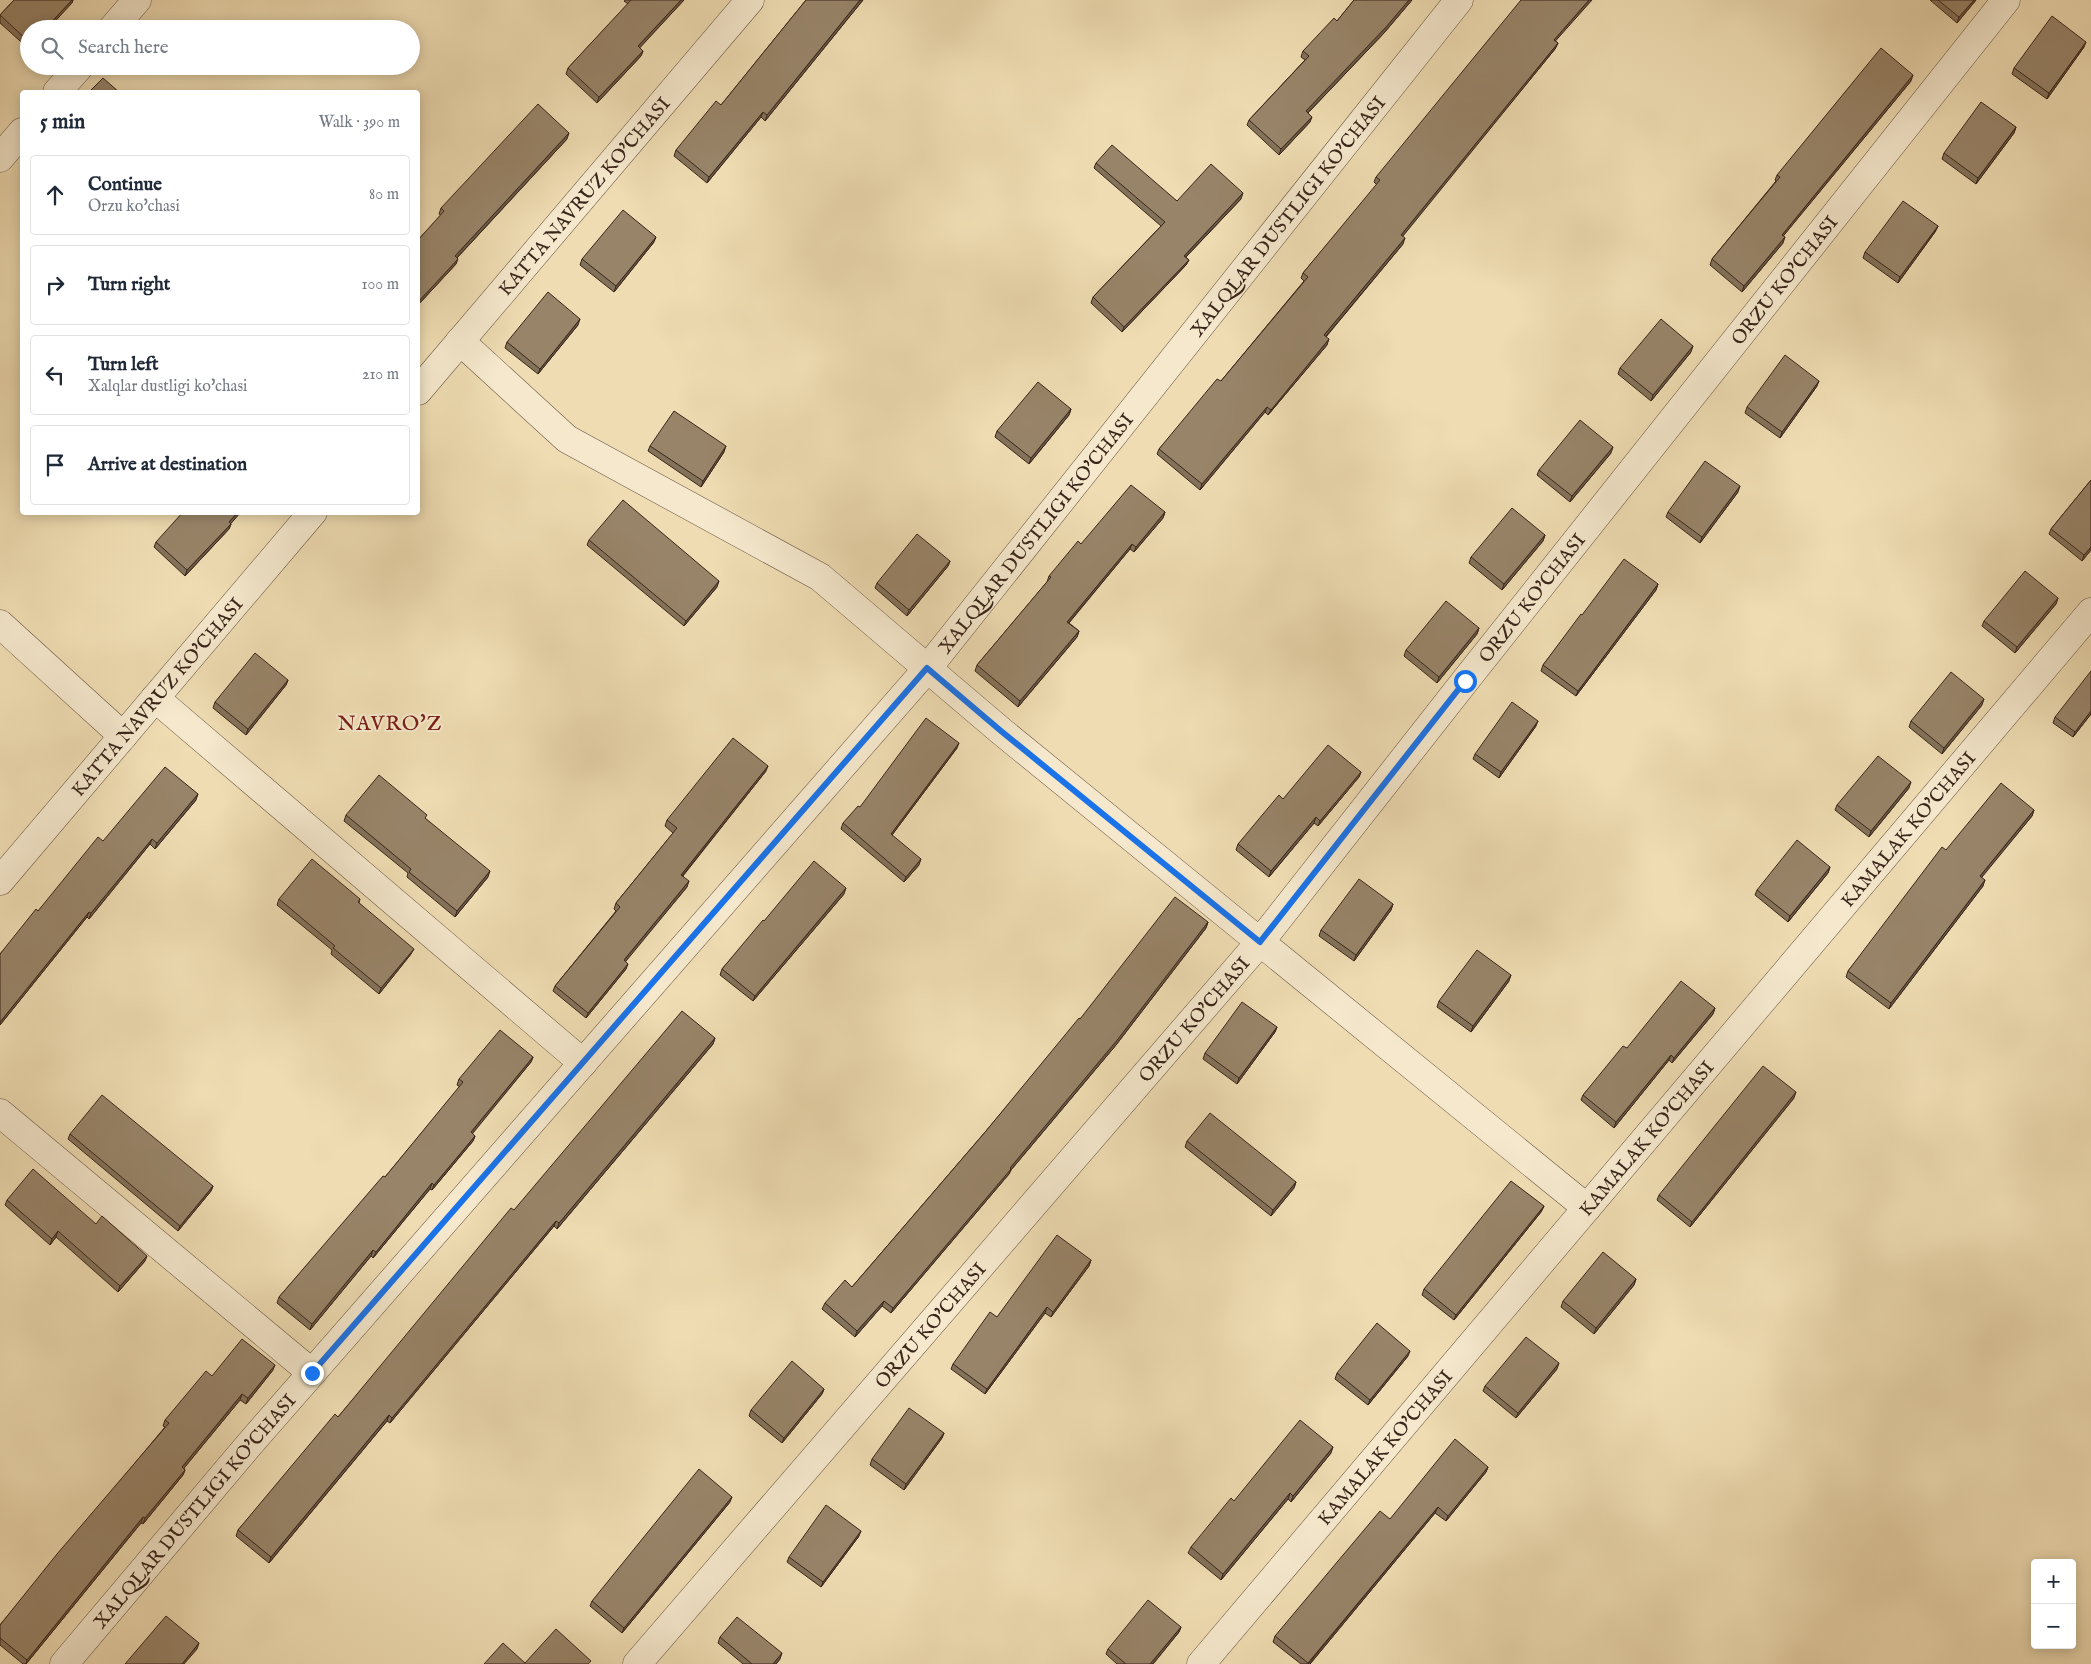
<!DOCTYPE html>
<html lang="en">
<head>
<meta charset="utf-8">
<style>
  :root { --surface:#fff; --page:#f2f2f3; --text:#1f2937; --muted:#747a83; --line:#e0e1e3 }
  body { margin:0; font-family:"IM FELL English",serif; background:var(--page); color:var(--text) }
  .controls { position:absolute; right:15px; bottom:15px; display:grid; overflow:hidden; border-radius:5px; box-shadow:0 2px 12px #0003 }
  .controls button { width:45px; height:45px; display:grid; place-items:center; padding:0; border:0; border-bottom:1px solid var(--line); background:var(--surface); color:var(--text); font:25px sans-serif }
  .stop { position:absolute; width:15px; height:15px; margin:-11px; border:4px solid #1a73e8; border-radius:50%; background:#fff }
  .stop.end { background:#1a73e8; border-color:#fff; box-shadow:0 1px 5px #0008 }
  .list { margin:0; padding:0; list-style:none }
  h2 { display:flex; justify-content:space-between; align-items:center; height:65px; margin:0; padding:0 20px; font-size:21px }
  h2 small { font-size:16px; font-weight:400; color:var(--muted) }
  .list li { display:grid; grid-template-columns:32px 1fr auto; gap:15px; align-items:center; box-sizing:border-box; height:80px; margin:0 10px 10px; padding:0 10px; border:1px solid var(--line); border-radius:5px }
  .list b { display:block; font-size:19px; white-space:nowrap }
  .list p { margin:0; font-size:16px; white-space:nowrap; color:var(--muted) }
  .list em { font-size:16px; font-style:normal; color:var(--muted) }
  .icon { flex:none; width:28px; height:28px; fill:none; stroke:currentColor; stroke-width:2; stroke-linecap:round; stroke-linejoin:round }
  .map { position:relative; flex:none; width:2091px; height:1664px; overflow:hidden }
  .search { position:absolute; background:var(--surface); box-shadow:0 2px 12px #0003; left:20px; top:20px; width:400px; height:55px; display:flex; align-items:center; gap:12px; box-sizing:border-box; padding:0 18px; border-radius:28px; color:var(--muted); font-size:19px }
  .panel { position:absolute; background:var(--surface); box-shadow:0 2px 12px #0003; left:20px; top:90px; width:400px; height:425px; border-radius:5px }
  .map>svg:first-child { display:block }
</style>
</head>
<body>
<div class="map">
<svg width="2091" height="1664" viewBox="0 0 2091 1664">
  <rect width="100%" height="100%" fill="#efdcb2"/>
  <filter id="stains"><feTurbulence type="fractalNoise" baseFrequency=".004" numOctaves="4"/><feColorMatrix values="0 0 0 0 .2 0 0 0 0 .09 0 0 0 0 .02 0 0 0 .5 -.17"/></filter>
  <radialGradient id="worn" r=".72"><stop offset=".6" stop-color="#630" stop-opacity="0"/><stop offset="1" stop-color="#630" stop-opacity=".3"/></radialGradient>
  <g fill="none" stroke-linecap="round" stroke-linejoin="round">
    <defs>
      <g id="minor">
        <path d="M112,29l25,-29"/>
        <path d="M57,92l23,-26"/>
        <path d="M0,158l22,-26"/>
        <path d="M460,341l107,98 253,138 181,154 586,477"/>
        <path id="s1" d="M418,391l332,-391"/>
        <path d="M0,624l123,112"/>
        <path d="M155,698l428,365"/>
        <path id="s2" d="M0,881l313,-369"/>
        <path d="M0,1113l312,260"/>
        <path id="s3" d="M64,1664l184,-218 679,-777 532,-669"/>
        <path id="s4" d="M637,1664l623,-722 205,-261 541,-681"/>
        <path id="s5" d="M1201,1664l890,-1052"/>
      </g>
    </defs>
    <use href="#minor" stroke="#675340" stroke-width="29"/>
    <use href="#minor" stroke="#f5e8cd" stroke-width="28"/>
  </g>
  <path fill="#83725a" stroke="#3a251a" d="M14,0h59l-1,3 -43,26v20l-29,-26v-8z
    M625,0h59l-45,48 4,3 -2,5 -44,47 -31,-29 2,-6 60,-64 -4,-3z
    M806,0h57l-98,121 -4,-4 -54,66 -33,-27 2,-6 45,-45z
    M1354,0h58l-28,33 -76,80 2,9 -31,33 -32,-30 2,-5 56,-60 -4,-3 2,-6 34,-30z
    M1930,0h46l-19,23z
    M1555,41l3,2 -3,6 -153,187 1,8 -77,93 1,8 -59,70 -3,-3 -65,78 -43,-36 2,-5 62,-68 83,-100 -3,-3 2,-5 74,-88 -3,-3 2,-5z
    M2084,47l-37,52 -35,-25 2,-6z
    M1911,81l-128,155v7l-41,49 -32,-27 2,-6 64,-78 -1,-1 2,-5z
    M2016,127l-2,6 -38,51 -34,-25 2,-6z
    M567,139l-110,119 -1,6 -38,41v-65l23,-25 -2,-1 2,-6z
    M1096,163l81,38 64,-2 -55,58 3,3 -3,5 -64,67 -31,-29 2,-6 68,-71 -67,-58z
    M1938,226l-3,6 -37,51 -35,-25 2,-6z
    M654,242l-40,50 -34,-27 2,-6z
    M578,325l-40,49 -33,-26 2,-6z
    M1691,352l-40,49 -33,-27 2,-6z
    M1817,386l-37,52 -35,-25 2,-6z
    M1071,409l-2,6 -40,49 -34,-27 2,-6z
    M650,446l74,6 -23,35 -53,-36z
    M1611,453l-41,49 -33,-27 2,-5z
    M2091,480v70l-9,11 -33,-27 2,-5z
    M1738,492l-38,51 -34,-26 2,-5z
    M1165,512l-2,6 -29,34 -4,-3 -61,74 10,8 -2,6 -59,70 -43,-36 2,-6 70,-83 2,-6 32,-32z
    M231,524l-2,5 -44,47 -31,-29 2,-5z
    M1545,535l-2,6 -41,49 -33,-27 2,-6z
    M589,540l128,47 -33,39 -97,-81z
    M950,561l-2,5 -41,50 -32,-28 2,-5z
    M1658,584l-2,6 -80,106 -35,-25 2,-6 39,-50z
    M2058,598l-2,6 -41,49 -33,-27 2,-5z
    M1479,628l-2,6 -40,49 -33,-27 2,-6z
    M288,680l-2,5 -40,50 -33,-27 2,-6z
    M1982,705l-40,49 -33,-27 2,-6z
    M2091,714l-18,23 -20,-14 2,-6z
    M1536,726l-37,52 -26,-19 2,-5z
    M957,748l-65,87 27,30 -15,17 -63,-53 2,-6 17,-16z
    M766,771l-83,105 4,11 -62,74 1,8 -40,49 -33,-27 2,-5 61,-75 -2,-2 2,-6 57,-70 -8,-7 2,-6z
    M1361,772l-2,5 -41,49 -4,-3 -45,54 -33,-27 2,-6 45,-45z
    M1909,788l-40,49 -34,-27 2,-5z
    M196,800l-41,49 -5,-5 -61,75 -2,-2 -87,108v-71l38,-43 65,-70z
    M2034,810l-2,6 -51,61 2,9 -94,123 -43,-32 2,-6 98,-121z
    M346,815l80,4 62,58 -33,40 -48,-40 1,-4 -64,-52z
    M1830,867l-2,6 -40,49 -33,-27 2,-5z
    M844,894l-91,107 -33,-26 2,-6 42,-48z
    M279,899h81l-1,4 52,51 -32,40 -48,-40 1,-4 -55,-45z
    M1393,904l-2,6 -37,51 -35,-25 2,-6z
    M1208,922l-2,6 -90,117 -105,125 -2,4 -118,139 -9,-7 -27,31 -33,-28 3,-6 27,-16 134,-156 94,-112z
    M1509,981l-38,51 -34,-25 2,-6z
    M1715,1008l-2,6 -41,49 -3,-3 -55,68 -33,-28 2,-5 44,-47z
    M1277,1027l-2,5 -38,52 -34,-25 2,-6z
    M715,1038l-2,6 -156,185 -3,-3 -164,197 -3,-2 -118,142 -33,-27 2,-6 100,-113 176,-207z
    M533,1057l-2,5 -59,71 3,3 -2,5 -41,49 -2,-1 -57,69 -2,-2 -61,74 -33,-27 2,-6 106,-120 75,-90 -3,-2 2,-6z
    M1794,1098l-104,129 -33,-27 2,-5z
    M70,1134l143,52 -2,5 -33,40 -110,-92z
    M1187,1141l109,41 -2,6 -23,28 -86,-69z
    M7,1200l89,24 49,37 -27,31 -62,-55 -6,8 -45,-40z
    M1544,1206l-3,6 -87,108 -32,-25 2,-6z
    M1091,1260l-2,6 -38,51 -6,-4 -60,81 -34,-25 2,-5 44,-47z
    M1636,1279l-2,6 -40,49 -33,-27 2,-6z
    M1408,1356l-40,49 -33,-26 2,-6z
    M1557,1369l-41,49 -33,-27 2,-5z
    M273,1370l-27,34 -6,-4 -56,68 1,2 -2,5 -40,49 -2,-1 -115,141h-3l-23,-19v-20l165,-198 -2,-1 2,-6 47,-44z
    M824,1389l-2,5 -40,49 -33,-27 2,-6z
    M944,1433l-2,5 -38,52 -34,-25 2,-6z
    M1331,1453l-40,49 -3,-3 -67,81 -33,-27 3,-6 43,-46z
    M1488,1467l-2,5 -40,49 -11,-8 -125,151h-9l-28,-22 2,-6 115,-117z
    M730,1502l-108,131 -32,-27 2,-5z
    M859,1536l-38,51 -34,-25 2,-5z
    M1181,1627l-2,5 -26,32h-36l-11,-10 2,-5z
    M720,1637l60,22 -4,5h-33l-25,-21z"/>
  <path fill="#6a5c4a" stroke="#3a251a" d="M72,0h1l-1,3 -24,26h-3z
    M681,0h3l-48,52 2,-6z
    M860,0h3l-98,121 2,-6z
    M1409,0h3l-28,33 -80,84 2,-6z
    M1589,0h3l-41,46 3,-6z
    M1974,0h2l-19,23 2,-6z
    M2086,42l-2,5 -37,52 2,-6z
    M1558,43l-3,6 -156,192 2,-6z
    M643,51l-2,5 -44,47 2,-6z
    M1913,75l-2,6 -131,159 2,-5z
    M763,112l-2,5 -54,66 2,-6z
    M1312,117l-2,5 -31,33 2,-6z
    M2016,127l-2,6 -38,51 2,-6z
    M569,133l-2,6 -114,123 2,-6z
    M1243,193l-2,6 -59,62 2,-5z
    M1938,226l-3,6 -37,51 2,-6z
    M656,237l-2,5 -40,50 2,-6z
    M1785,237l-2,6 -41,49 2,-6z
    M1405,238l-2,6 -81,97 2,-6z
    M458,259l-2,5 -38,41v-3z
    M1189,260l-3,5 -64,67 2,-5z
    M580,319l-2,6 -40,49 2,-5z
    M1329,339l-2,6 -59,70 3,-5z
    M1693,346l-2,6 -40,49 2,-6z
    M1819,381l-2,5 -37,52 2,-6z
    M1267,407l-2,5 -65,78 2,-6z
    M1071,409l-2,6 -40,49 2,-6z
    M726,446l-2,6 -23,35 2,-6z
    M1613,447l-2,6 -41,49 2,-6z
    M1740,486l-2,6 -38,51 2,-6z
    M238,512h3l-14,16 2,-6z
    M1165,512l-2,6 -29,34 2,-5z
    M231,524l-2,5 -44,47 2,-6z
    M1545,535l-2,6 -41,49 2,-6z
    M1132,544l-2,5 -65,78 2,-5z
    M2091,547v3l-9,11 2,-6z
    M950,561l-2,5 -41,50 2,-6z
    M719,581l-2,6 -33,39 2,-5z
    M1658,584l-2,6 -80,106 2,-5z
    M2058,598l-2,6 -41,49 2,-6z
    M1479,628l-2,6 -40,49 2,-6z
    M1079,631l-2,6 -59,70 2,-6z
    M288,680l-2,5 -40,50 2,-6z
    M1984,699l-2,6 -40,49 2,-6z
    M2091,711v3l-18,23 2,-5z
    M1538,721l-2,5 -37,52 2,-6z
    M959,743l-2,5 -68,91 2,-5z
    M768,766l-2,5 -87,109 2,-5z
    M1361,772l-2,5 -41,49 2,-5z
    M1911,782l-2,6 -40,49 2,-6z
    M198,794l-2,6 -41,49 2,-6z
    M2034,810l-2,6 -54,66 2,-6z
    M1316,817l-2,6 -45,54 2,-6z
    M152,839l-2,5 -61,75 2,-6z
    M921,859l-2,6 -15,17 2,-5z
    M1830,867l-2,6 -40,49 2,-6z
    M490,871l-2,6 -33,40 2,-6z
    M1985,880l-2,6 -94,123 2,-6z
    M689,881l-2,6 -65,79 2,-6z
    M846,888l-2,6 -91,107 2,-5z
    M1393,904l-2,6 -37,51 2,-6z
    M89,912l-2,5 -87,108v-3z
    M1208,922l-2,6 -90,117 -105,125 -2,4 -118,139 2,-5 117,-140z
    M414,949l-3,5 -32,40 2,-6z
    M628,964l-2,5 -40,49 2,-5z
    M1511,975l-2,6 -38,51 2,-6z
    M1715,1008l-2,6 -41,49 2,-5z
    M1277,1027l-2,5 -38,52 2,-6z
    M715,1038l-2,6 -156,185 2,-6z
    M1671,1055l-2,5 -55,68 2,-6z
    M533,1057l-2,5 -62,76 2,-6z
    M1796,1092l-2,6 -104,129 2,-5z
    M475,1136l-2,5 -41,49 2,-5z
    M1296,1182l-2,6 -23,28 2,-6z
    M432,1183l-2,6 -57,69 3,-6z
    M213,1186l-2,5 -33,40 2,-5z
    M1544,1206l-3,6 -87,108 2,-5z
    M556,1221l-2,5 -164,197 2,-5z
    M58,1231l-2,6 -6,8 2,-6z
    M373,1250l-2,6 -61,74 2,-6z
    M147,1256l-2,5 -27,31 2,-6z
    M1091,1260l-2,6 -38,51 2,-5z
    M1636,1279l-2,6 -40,49 2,-6z
    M884,1301l-2,5 -27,31 2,-6z
    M1047,1307l-2,6 -60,81 2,-5z
    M1410,1351l-2,5 -40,49 2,-5z
    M1559,1363l-2,6 -41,49 2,-5z
    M275,1365l-2,5 -27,34 2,-6z
    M824,1389l-2,5 -40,49 2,-5z
    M242,1394l-2,6 -60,73 2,-6z
    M389,1415l-2,6 -118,142 2,-6z
    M944,1433l-2,5 -38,52 2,-6z
    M1333,1447l-2,6 -40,49 2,-6z
    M1488,1467l-2,5 -40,49 2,-5z
    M185,1470l-2,5 -40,49 2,-6z
    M1290,1493l-2,6 -67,81 2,-6z
    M732,1497l-2,5 -108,131 2,-5z
    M1438,1507l-3,6 -125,151h-2z
    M143,1517l-2,6 -115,141 1,-4z
    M861,1531l-2,5 -38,51 2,-5z
    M1181,1627l-2,5 -26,32h-3z
    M199,1643l-2,6 -13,15h-2z
    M782,1653l-2,6 -4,5h-3z"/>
  <path fill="#988469" stroke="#3a251a" d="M14,0h58l-27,29h-16v13l-29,-27z
    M631,0h50l-43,46 5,5 -44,46 -31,-29z
    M806,0h54l-93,115 -4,-3 -54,65 -33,-27 40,-49 5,4z
    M1354,0h55l-23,27 -80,84 6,6 -31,32 -32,-29 60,-64 -6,-5 31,-33 3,3z
    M1521,0h68l-35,40 4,3 -157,192 4,3 -81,97 5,4 -58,71 -4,-3 -65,77 -43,-35 58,-70 4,2 87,-104 -5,-4 77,-93 -4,-3z
    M1938,0h36l-15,17z
    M2052,16l34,26 -37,51 -35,-25z
    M1881,48l32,27 -131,160 3,2 -41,49 -32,-27 68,-82 -3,-2z
    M103,78l16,14h-30z
    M1981,102l35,25 -38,51 -34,-25z
    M538,104l31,29 -114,123 3,3 -40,43v-62l26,-29 -3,-3z
    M1112,145l65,56 34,-37 32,29 -59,63 5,4 -65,67 -31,-30 72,-75 -69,-59z
    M1903,201l35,25 -38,51 -35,-25z
    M623,210l33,27 -40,49 -34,-27z
    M548,292l32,27 -40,50 -33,-27z
    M1661,319l32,27 -40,49 -33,-27z
    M1785,355l34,26 -37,51 -35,-25z
    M1038,382l33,27 -40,49 -34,-27z
    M674,411l52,35 -23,35 -53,-35z
    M1580,420l33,27 -41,49 -33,-26z
    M1705,461l35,25 -38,51 -34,-25z
    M2091,480v67l-7,8 -33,-26z
    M1131,485l34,27 -29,35 -4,-3 -65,78 12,9 -59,70 -43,-36 74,-88 -2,-1 29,-35 3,3z
    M623,500l96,81 -33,40 -97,-81z
    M1512,508l33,27 -41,49 -33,-27z
    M183,512h55l-9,10 2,2 -44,46 -31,-28z
    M917,534l33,27 -41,49 -32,-27z
    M1624,559l34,25 -80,107 -35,-26 38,-51 1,1z
    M2025,571l33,27 -41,49 -33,-26z
    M1446,601l33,27 -40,49 -33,-27z
    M255,653l33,27 -40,49 -33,-27z
    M2091,671v40l-16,21 -20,-15z
    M1951,672l33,27 -40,49 -33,-27z
    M1512,702l26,19 -37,51 -26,-18z
    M926,718l33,25 -68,91 30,25 -15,18 -63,-54 15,-17 2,1z
    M733,738l35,28 -87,109 8,6 -65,79 4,4 -40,49 -33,-27 65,-79 -4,-4 61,-75 -10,-8z
    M1328,745l33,27 -41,49 -4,-4 -45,54 -33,-27 41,-49 4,4z
    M1878,756l33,26 -40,49 -34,-26z
    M165,767l33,27 -41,49 -5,-4 -61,74 -2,-1 -89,110v-68l36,-45 2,2 60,-74 5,4z
    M379,775l48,40 -2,3 65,53 -33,40 -48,-39 2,-3 -65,-54z
    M2001,783l33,27 -54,66 5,4 -94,123 -43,-32 94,-124 4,3z
    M1797,840l33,27 -40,49 -33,-26z
    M312,859l48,40 -2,3 56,47 -33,39 -48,-40 2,-2 -56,-47z
    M814,861l32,27 -91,108 -33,-27 41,-49 1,1z
    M1359,879l34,25 -37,51 -35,-25z
    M1175,897l33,25 -90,117 -108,129 1,1 -118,139 -9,-7 -27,30 -32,-28 20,-23 7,7 134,-156 93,-113 1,1z
    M1477,950l34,25 -38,51 -34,-25z
    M1681,981l34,27 -41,50 -3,-3 -55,67 -33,-27 40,-49 4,2z
    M1242,1002l35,25 -38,51 -34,-25z
    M682,1011l33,27 -156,185 -3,-2 -164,197 -3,-3 -118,142 -33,-27 97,-116 3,3 173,-209 3,2z
    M500,1030l33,27 -62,75 4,4 -41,49 -2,-2 -56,69 -3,-2 -61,74 -33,-27 104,-121 2,1 78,-95 -4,-3z
    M1763,1066l33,26 -104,130 -33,-27z
    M102,1095l111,91 -33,40 -110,-92z
    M1210,1113l86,69 -23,28 -86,-69z
    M33,1169l63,55 6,-8 45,40 -27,30 -62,-55 -6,8 -45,-39z
    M1511,1181l33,25 -88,109 -32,-26z
    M1057,1235l34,25 -38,52 -6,-5 -60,82 -34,-25 37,-52 7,5z
    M1603,1252l33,27 -40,49 -33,-27z
    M1377,1323l33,28 -40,49 -33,-27z
    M1526,1337l33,26 -41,50 -33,-27z
    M242,1339l33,26 -27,33 -6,-4 -60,73 3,3 -40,48 -2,-1 -116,143 -27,-22v-13l57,-71 112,-131 -4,-3 41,-49 6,5z
    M792,1361l32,28 -40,49 -33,-28z
    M909,1408l35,25 -38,51 -34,-25z
    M1300,1420l33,27 -40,49 -3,-3 -67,81 -32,-27 40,-49 3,3z
    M1455,1439l33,28 -40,49 -10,-9 -130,156 -33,-27 105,-125 10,8z
    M699,1469l33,28 -108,131 -32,-27z
    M826,1505l35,26 -38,51 -34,-25z
    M1148,1600l33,27 -31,37h-24l-18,-15z
    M166,1616l33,27 -17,21h-57z
    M737,1617l45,36 -9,11h-21l-32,-27z
    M556,1629l35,32 -3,3h-104l19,-21 22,20z"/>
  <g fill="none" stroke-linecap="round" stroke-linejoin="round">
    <path stroke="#1a73e8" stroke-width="6" d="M312,1373l615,-705 74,63 259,211 205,-261"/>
  </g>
  <g text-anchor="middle" stroke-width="4" stroke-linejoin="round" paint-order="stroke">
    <g font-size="19" fill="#3a251a" stroke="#f5e8cd">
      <text dy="7" stroke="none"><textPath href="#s1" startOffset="256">KATTA NAVRUZ KO'CHASI</textPath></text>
      <text dy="7" stroke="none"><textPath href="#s3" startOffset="1896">XALQLAR DUSTLIGI KO'CHASI</textPath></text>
      <text dy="7" stroke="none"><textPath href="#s4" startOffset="1798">ORZU KO'CHASI</textPath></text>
      <text dy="7" stroke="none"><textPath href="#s3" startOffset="1491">XALQLAR DUSTLIGI KO'CHASI</textPath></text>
      <text dy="7" stroke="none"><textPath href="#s4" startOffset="1392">ORZU KO'CHASI</textPath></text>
      <text dy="7" stroke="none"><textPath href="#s2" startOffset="242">KATTA NAVRUZ KO'CHASI</textPath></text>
      <text dy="7" stroke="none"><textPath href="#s5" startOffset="1094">KAMALAK KO'CHASI</textPath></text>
      <text dy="7" stroke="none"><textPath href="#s4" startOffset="852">ORZU KO'CHASI</textPath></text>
      <text dy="7" stroke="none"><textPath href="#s5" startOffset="689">KAMALAK KO'CHASI</textPath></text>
      <text dy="7" stroke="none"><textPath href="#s4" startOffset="448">ORZU KO'CHASI</textPath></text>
      <text dy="7" stroke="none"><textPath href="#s5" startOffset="284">KAMALAK KO'CHASI</textPath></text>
      <text dy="7" stroke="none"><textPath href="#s3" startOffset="201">XALQLAR DUSTLIGI KO'CHASI</textPath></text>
    </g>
    <g font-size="21" letter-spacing="1" fill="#7a1f14" stroke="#f5e8cd">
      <text x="390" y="730">NAVRO'Z</text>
    </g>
  </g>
  <rect width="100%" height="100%" filter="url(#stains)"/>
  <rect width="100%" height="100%" fill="url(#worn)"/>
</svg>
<div class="controls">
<button>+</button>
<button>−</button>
</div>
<div class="stop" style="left:1465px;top:681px"></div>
<div class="stop end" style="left:312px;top:1373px"></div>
<div class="search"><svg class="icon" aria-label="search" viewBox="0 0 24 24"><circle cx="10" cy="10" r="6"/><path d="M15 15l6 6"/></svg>Search here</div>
<section class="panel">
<h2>5 min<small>Walk · 390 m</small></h2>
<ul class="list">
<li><svg class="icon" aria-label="ahead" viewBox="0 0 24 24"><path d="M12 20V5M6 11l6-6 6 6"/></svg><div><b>Continue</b><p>Orzu ko'chasi</p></div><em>80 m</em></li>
<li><svg class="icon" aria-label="right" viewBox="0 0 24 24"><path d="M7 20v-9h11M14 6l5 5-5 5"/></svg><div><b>Turn right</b></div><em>100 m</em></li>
<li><svg class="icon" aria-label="left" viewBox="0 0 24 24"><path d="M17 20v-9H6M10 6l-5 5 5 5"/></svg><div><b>Turn left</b><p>Xalqlar dustligi ko'chasi</p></div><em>210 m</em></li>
<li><svg class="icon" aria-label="arrive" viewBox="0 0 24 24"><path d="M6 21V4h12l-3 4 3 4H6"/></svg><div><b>Arrive at destination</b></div></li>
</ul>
</section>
</div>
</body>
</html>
